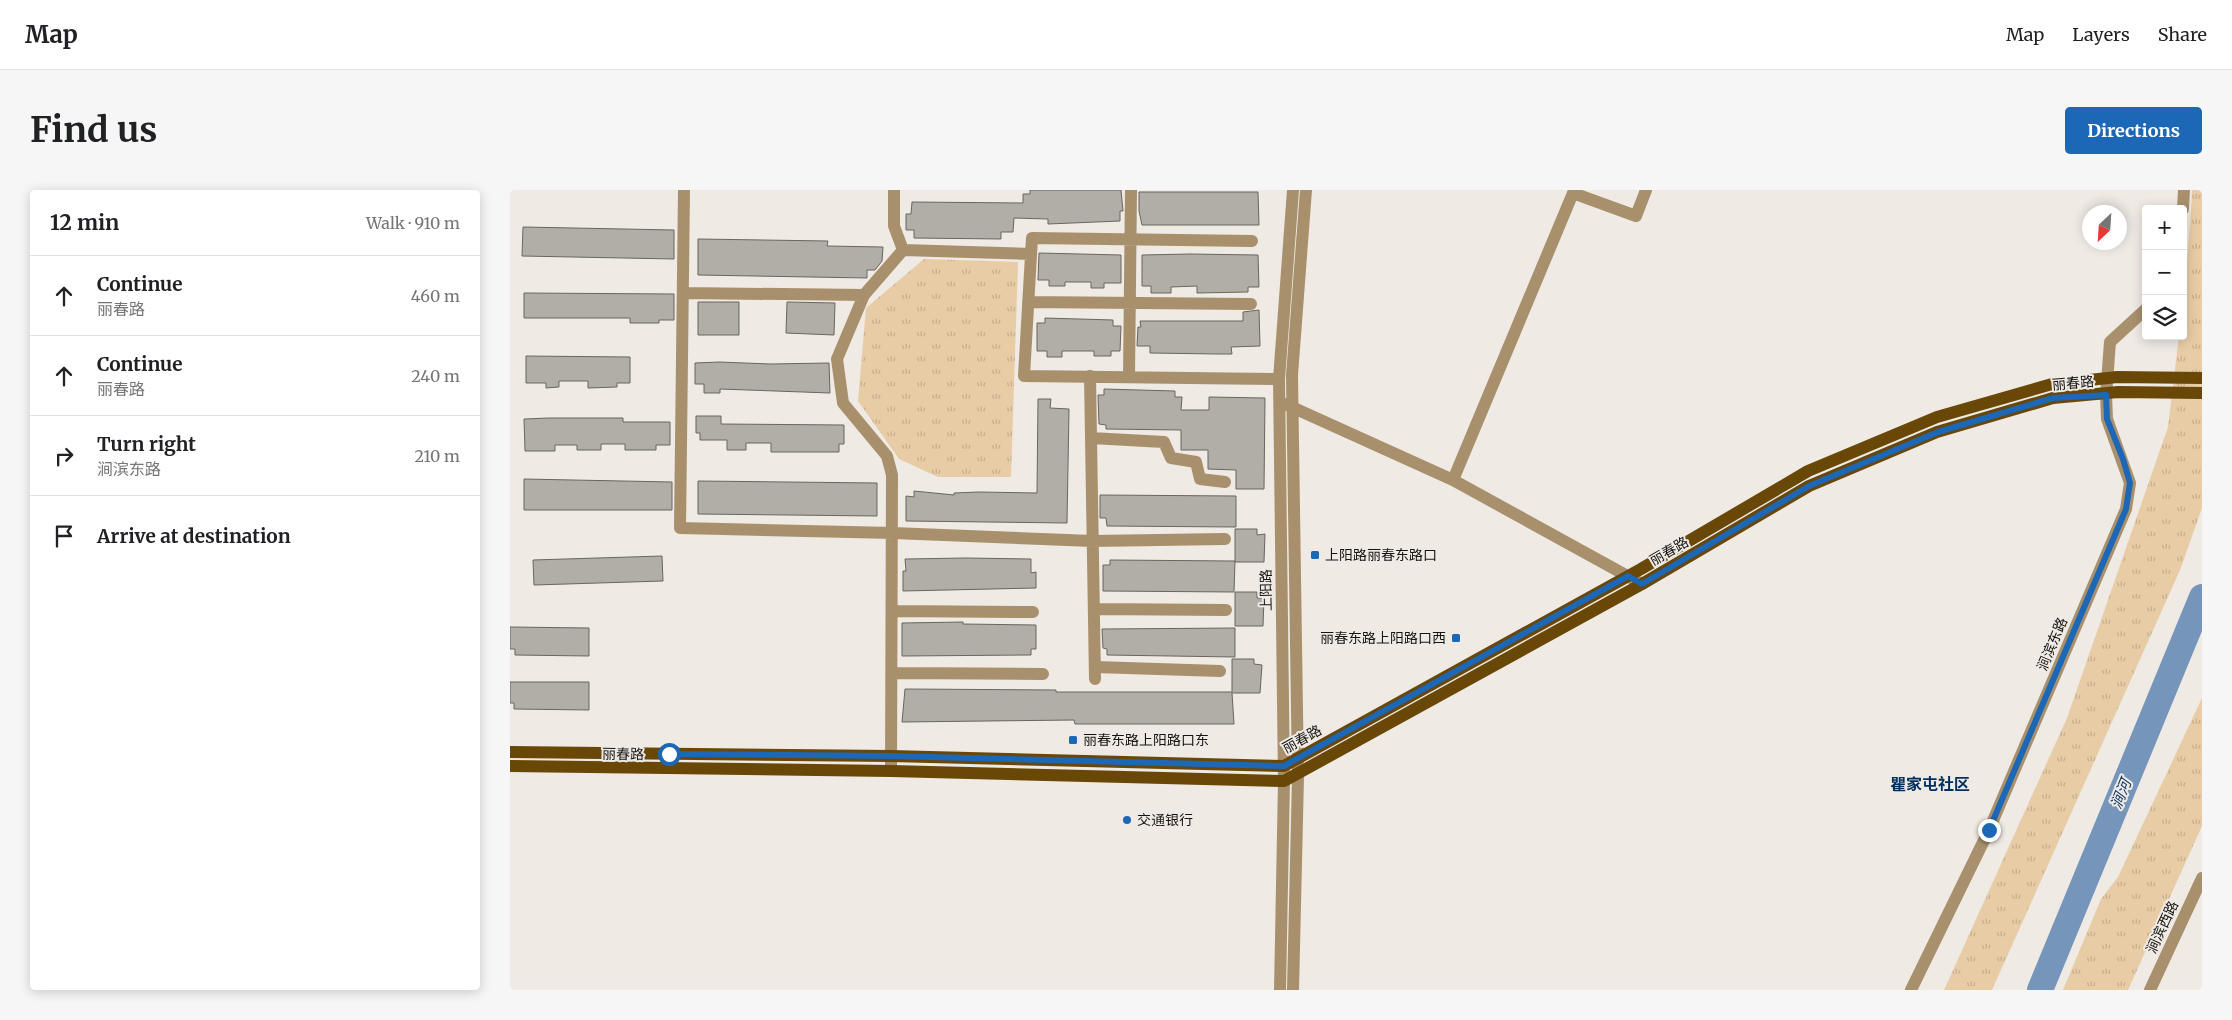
<!DOCTYPE html>
<html lang="en">
<head>
<meta charset="utf-8">
<style>
  :root { --surface:#fff; --page:#f6f6f6; --text:#202124; --muted:#757577; --line:#e0e0e0; --accent:#1c67b6 }
  body { margin:0; font-family:Merriweather,"Noto Sans SC",serif; background:var(--page); color:var(--text) }
  .controls { position:absolute; right:15px; top:15px; display:grid; overflow:hidden; border-radius:5px; box-shadow:0 2px 12px #0003 }
  .controls button { width:45px; height:45px; display:grid; place-items:center; padding:0; border:0; border-bottom:1px solid var(--line); background:var(--surface); color:var(--text); font:25px sans-serif }
  .compass { position:absolute; left:1572px; top:15px; width:45px; height:45px; border-radius:50%; background:var(--surface); box-shadow:0 2px 12px #0003; rotate:205deg }
  .stop { position:absolute; width:15px; height:15px; margin:-11px; border:4px solid #1c67b6; border-radius:50%; background:#fff }
  .stop.end { background:#1c67b6; border-color:#fff; box-shadow:0 1px 5px #0008 }
  .list { margin:0; padding:0; list-style:none }
  h2 { display:flex; justify-content:space-between; align-items:center; height:65px; margin:0; padding:0 20px; font-size:21px }
  h2 small { font-size:16px; font-weight:400; color:var(--muted) }
  .list li { display:grid; grid-template-columns:32px 1fr auto; gap:15px; align-items:center; box-sizing:border-box; height:80px; padding:0 20px; border-top:1px solid var(--line) }
  .list b { display:block; font-size:19px; white-space:nowrap }
  .list p { margin:0; font-size:16px; white-space:nowrap; color:var(--muted) }
  .list em { font-size:16px; font-style:normal; color:var(--muted) }
  .icon { flex:none; width:28px; height:28px; fill:none; stroke:currentColor; stroke-width:2; stroke-linecap:round; stroke-linejoin:round }
  .map { position:relative; flex:none; width:1692px; height:800px; overflow:hidden; border-radius:5px }
  header { display:flex; align-items:center; gap:30px; box-sizing:border-box; height:70px; padding:0 25px; background:var(--surface); border-bottom:1px solid var(--line) }
  header strong { font-size:24px }
  nav { display:flex; gap:28px; margin-inline-start:auto; font-size:18px }
  .intro { display:flex; align-items:center; justify-content:space-between; box-sizing:border-box; height:120px; padding:0 30px }
  h1 { margin:0; font-size:35px }
  .button { padding:12px 22px; border-radius:5px; background:var(--accent); color:#fff; font-size:18px; font-weight:700 }
  main { display:flex; gap:30px; padding:0 30px }
  aside { flex:1; background:var(--surface); border-radius:5px; box-shadow:0 2px 12px #0003 }
  .map>svg:first-child { display:block }
</style>
</head>
<body>
<header>
<strong>Map</strong>
<nav><a>Map</a><a>Layers</a><a>Share</a></nav>
</header>
<div class="intro"><h1>Find us</h1><a class="button">Directions</a></div>
<main>
<aside>
<h2>12 min<small>Walk · 910 m</small></h2>
<ul class="list">
<li><svg class="icon" aria-label="ahead" viewBox="0 0 24 24"><path d="M12 20V5M6 11l6-6 6 6"/></svg><div><b>Continue</b><p>丽春路</p></div><em>460 m</em></li>
<li><svg class="icon" aria-label="ahead" viewBox="0 0 24 24"><path d="M12 20V5M6 11l6-6 6 6"/></svg><div><b>Continue</b><p>丽春路</p></div><em>240 m</em></li>
<li><svg class="icon" aria-label="right" viewBox="0 0 24 24"><path d="M7 20v-9h11M14 6l5 5-5 5"/></svg><div><b>Turn right</b><p>涧滨东路</p></div><em>210 m</em></li>
<li><svg class="icon" aria-label="arrive" viewBox="0 0 24 24"><path d="M6 21V4h12l-3 4 3 4H6"/></svg><div><b>Arrive at destination</b></div></li>
</ul>
</aside>
<div class="map">
<svg width="1692" height="800" viewBox="0 0 1692 800">
  <defs>
    <pattern id="grass-tufts" width="24" height="20" patternUnits="userSpaceOnUse" patternTransform="scale(1.25)"><rect width="24" height="20" fill="#e8cca6"/><path d="M3 7l-1-3M5 7V3M7 7l1-3M15 17l-1-3M17 17v-4M19 17l1-3" fill="none" stroke="#c6ae8e"/></pattern>
  </defs>
  <rect width="100%" height="100%" fill="#efeae4"/>
  <path fill="url(#grass-tufts)" d="M1682,0h10v318l-22,62 -188,420h-48l123,-272 101,-291 11,-91h4c0,-48 7,-97 9,-146z
    M414,69l94,3 -7,215h-73l-39,-18 -41,-58 8,-93z
    M1692,508v128l-74,164h-65l38,-91 17,-22z"/>
  <g fill="none" stroke-linecap="round" stroke-linejoin="round">
    <path stroke="#7695bb" stroke-width="26" d="M1530,800l162,-393"/>
  </g>
  <path fill="#b1ada7" stroke="#69655f" d="M520,0h91l2,21h-3v10l-72,3v-5l-34,-1 -1,14h-12v7l-87,-1v-8h-8v-16h5l1,-12 111,1v-9h7z
    M629,2h119l1,33h-117l-3,-14z
    M13,37l151,3v29l-152,-3z
    M188,49l130,2 -1,5 56,1 -1,14 -7,9h-8v8l-169,-3z
    M529,63l82,2v28h-17v5h-13v-6h-26v4h-16v-6h-11z
    M680,64l68,1 1,32h-11v5l-51,1v-7l-26,1v6h-20v-7h-9v-31z
    M14,103l150,1v26h-15v3h-29v-5h-106z
    M188,112h41v33h-41z
    M277,112l48,1 -1,32 -48,-2z
    M749,120l1,36 -29,1 1,7h-15l-67,-1v-7h-13l1,-19h3l-1,-6h103v-9z
    M535,128l68,2v6h8l-1,25h-9v5h-17v-5h-32v6h-15v-6h-10v-28h8z
    M16,166l104,1v26h-13v4l-29,1v-7h-29v6l-13,1v-5h-20z
    M209,172l51,2 59,-1 1,30 -110,-4v4h-16v-9h-9v-21z
    M594,199l71,2v6h7l-1,13h28v-13l56,1 -1,91h-28v-19l-28,-1v-19h-27v-20l-75,-1v-4l-7,-1 -1,-29h6z
    M528,209h13l-1,9 19,1 -2,114 -161,-2v-25l8,1v-6l40,4v-2l25,-1 58,1z
    M186,226h25v8l123,1v19h-5v8h-68v-9h-25v7h-19v-10h-27v-7h-4z
    M39,228h74v4h47v23h-14v5h-31v-6h-24v6h-24v-5h-22v6h-30l-1,-32z
    M14,289l148,3v28h-148z
    M188,291l179,2v33l-179,-2z
    M590,305l136,1v31l-129,-1 -1,-8h-6z
    M725,339h22v6l8,-1 -1,28h-29z
    M152,366l1,25 -129,4 -1,-25z
    M456,368l65,1v14l5,-1v16l-133,3v-20h3l-1,-12z
    M600,370l125,1 -1,31 -131,-1v-26h7z
    M725,402h22v6h7l-1,28h-28z
    M453,432v2l73,1v24h-5v6l-129,1v-33z
    M0,437l79,1v28l-74,-1v-6h-5z
    M725,438v29l-128,-2v-6l-4,-1 -1,-19z
    M722,469h22v5l8,1 -2,28h-28l2,31h-159l-1,-4 -172,2 3,-33 151,1v2h176z
    M0,492h79v28l-75,-1v-6h-4z"/>
  <g fill="none" stroke-linecap="round" stroke-linejoin="round">
    <path stroke="#a9906d" stroke-width="12" d="M174,0l-4,338 213,5 199,8 133,-2
      M384,0v36l9,24
      M1673,19l1,-19
      M742,51l-220,-3 -8,138 255,3
      M173,103l181,2
      M518,112l223,2
      M580,186l5,303
      M619,187l2,-187
      M775,214l168,76 189,104
      M581,248l73,4 7,16 25,4 4,17 25,3
      M943,290l120,-287 63,23 10,-26
      M584,419l132,1
      M383,421l140,1
      M585,477l125,4
      M383,483l150,1
      M381,581l1,-296 -5,-19 -44,-53 -6,-44 27,-64 39,-45 128,4
      M770,800l4,-209 -5,-402 14,-189
      M783,800l5,-213 -6,-402 14,-185
      M1401,800l78,-160 137,-321 4,-26 -23,-64 -1,-24 4,-53 36,-33
      M1640,800l52,-112"/>
    <path stroke="#694707" stroke-width="12" d="M0,562l381,4 393,10 357,-197 167,-98 129,-54 115,-33 65,-7 85,1
      M0,576l381,5 393,10 358,-197 167,-98 128,-54 116,-34 65,-6 84,1"/>
  </g>
  <g fill="none" stroke-linecap="round" stroke-linejoin="round">
    <path stroke="#1c67b6" stroke-width="6" d="M159,564l222,2 393,10 344,-190 14,8 167,-98 129,-54 115,-34 53,-3 1,24 16,40 7,24 -4,26 -137,321"/>
  </g>
  <g fill="#1c67b6" stroke="#efeae4" stroke-width="2">
    <rect x="800" y="360" width="10" height="10" rx="2.5"/>
    <rect x="941" y="443" width="10" height="10" rx="2.5"/>
    <rect x="558" y="545" width="10" height="10" rx="2.5"/>
    <circle cx="617" cy="630" r="5"/>
  </g>
  <g text-anchor="middle" stroke-width="4" stroke-linejoin="round" paint-order="stroke">
    <g font-size="14" fill="#161412" stroke="#efeae4">
      <text transform="translate(1563 193) rotate(-5)" y="5">丽春路</text>
      <text transform="translate(1159 361) rotate(-30)" y="5">丽春路</text>
      <text transform="translate(756 400) rotate(-91)" y="5">上阳路</text>
      <text transform="translate(1542 454) rotate(-67)" y="5">涧滨东路</text>
      <text transform="translate(792 549) rotate(-29)" y="5">丽春路</text>
      <text transform="translate(113 564) rotate(1)" y="5">丽春路</text>
      <text transform="translate(1652 737) rotate(-65)" y="5">涧滨西路</text>
    </g>
    <g font-size="14" fill="#161412" stroke="#efeae4" text-anchor="start">
      <text x="815" y="370">上阳路丽春东路口</text>
      <text x="936" y="453" text-anchor="end">丽春东路上阳路口西</text>
      <text x="573" y="555">丽春东路上阳路口东</text>
      <text x="627" y="635">交通银行</text>
    </g>
    <g font-size="15" font-style="italic" fill="#0c3969" stroke="#efeae4">
      <text transform="translate(1611 604) rotate(-68)" y="5">涧河</text>
    </g>
    <g font-size="16" font-weight="bold" fill="#002e5f" stroke="#efeae4">
      <text x="1420" y="600">瞿家屯社区</text>
    </g>
  </g>
</svg>
<div class="controls">
<button>+</button>
<button>−</button>
<button><svg class="icon" aria-label="layers" viewBox="0 0 24 24"><path d="M12 4l9 5-9 5-9-5zM3 14l9 5 9-5"/></svg></button>
</div>
<svg class="compass" viewBox="-18 -18 36 36"><path d="M0-13l5 13h-10z" fill="#e53935"/><path d="M0 13l5-13h-10z" fill="#757577"/></svg>
<div class="stop" style="left:159px;top:564px"></div>
<div class="stop end" style="left:1479px;top:640px"></div>
</div>
</main>
</body>
</html>
